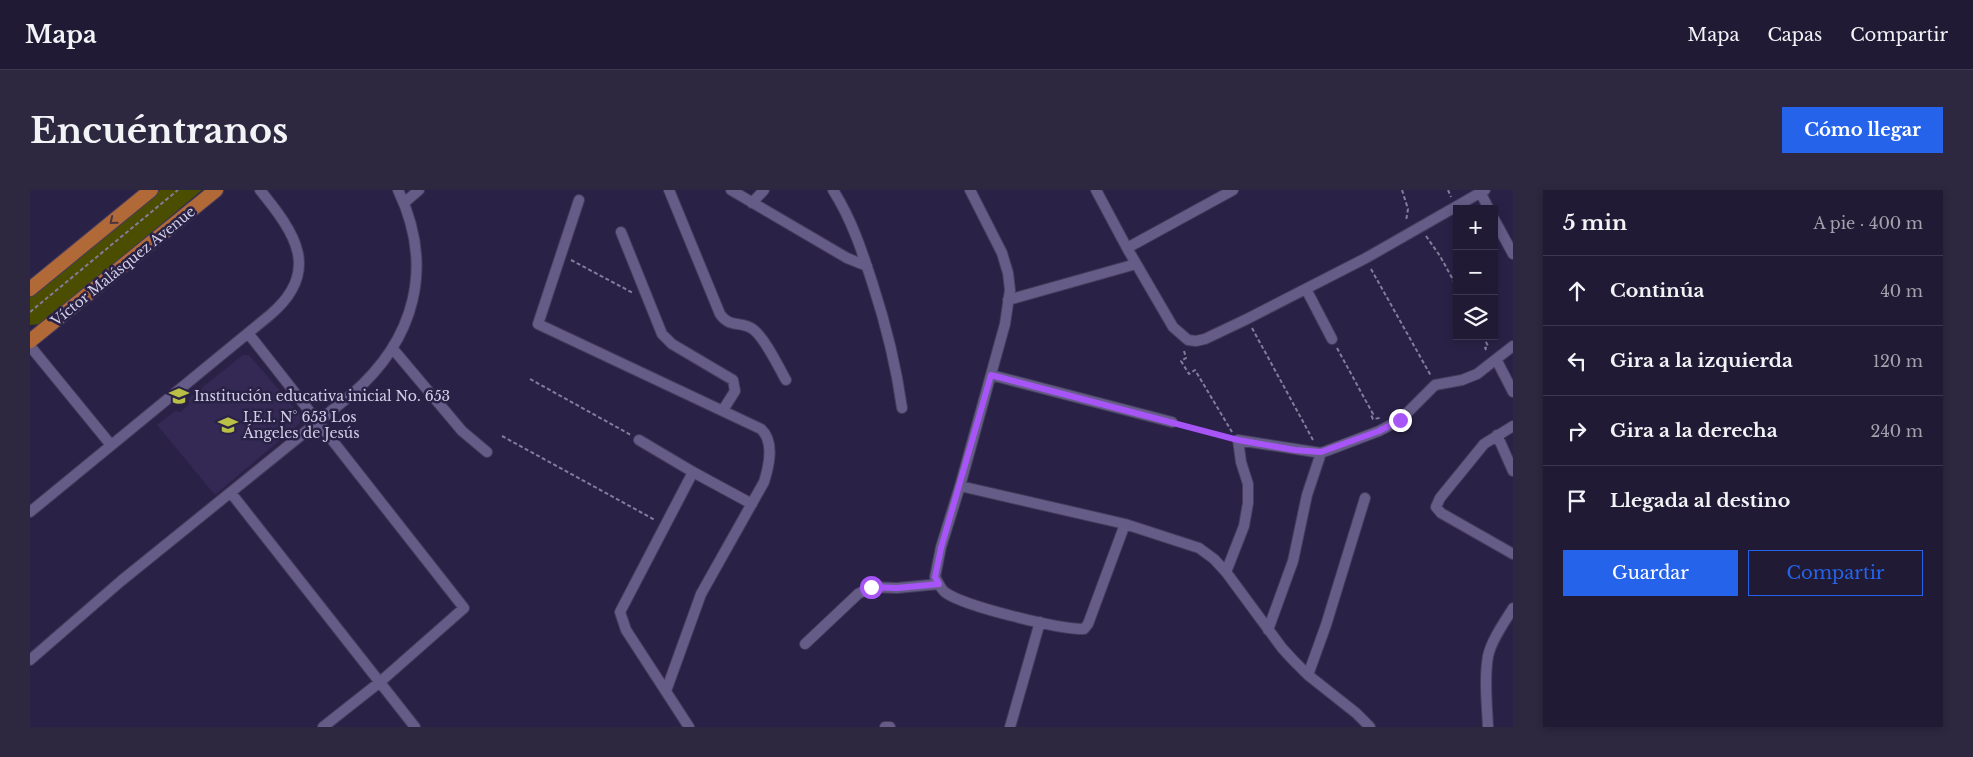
<!DOCTYPE html>
<html lang="es">
<head>
<meta charset="utf-8">
<style>
  :root { --surface:#201a34; --page:#2d2740; --text:#f1f3f6; --muted:#a2a1ac; --line:#3d384f; --accent:#2563eb }
  body { margin:0; font-family:"Libre Baskerville",serif; background:var(--page); color:var(--text) }
  .controls { position:absolute; right:15px; top:15px; display:grid; overflow:hidden; border-radius:0px; box-shadow:0 2px 8px #0003 }
  .controls button { width:45px; height:45px; display:grid; place-items:center; padding:0; border:0; border-bottom:1px solid var(--line); background:var(--surface); color:var(--text); font:25px sans-serif }
  .stop { position:absolute; width:15px; height:15px; margin:-11px; border:4px solid #a855f7; border-radius:50%; background:#fff }
  .stop.end { background:#a855f7; border-color:#fff; box-shadow:0 1px 5px #0008 }
  .list { margin:0; padding:0; list-style:none }
  h2 { display:flex; justify-content:space-between; align-items:center; height:65px; margin:0; padding:0 20px; font-size:21px }
  h2 small { font-size:16px; font-weight:400; color:var(--muted) }
  .list li { display:grid; grid-template-columns:32px 1fr auto; gap:15px; align-items:center; box-sizing:border-box; height:70px; padding:0 20px; border-top:1px solid var(--line) }
  .list b { display:block; font-size:19px; white-space:nowrap }
  .list em { font-size:16px; font-style:normal; color:var(--muted) }
  .actions { display:flex; gap:10px; padding:15px 20px }
  .actions a { flex:1; padding:11px 0; border:1px solid var(--accent); border-radius:0px; text-align:center; font-size:18px; color:var(--accent) }
  .actions .main { background:var(--accent); color:#fff }
  .icon { flex:none; width:28px; height:28px; fill:none; stroke:currentColor; stroke-width:2; stroke-linecap:round; stroke-linejoin:round }
  .map { position:relative; flex:none; width:1483px; height:537px; overflow:hidden; border-radius:0px }
  header { display:flex; align-items:center; gap:30px; box-sizing:border-box; height:70px; padding:0 25px; background:var(--surface); border-bottom:1px solid var(--line) }
  header strong { font-size:24px }
  nav { display:flex; gap:28px; margin-inline-start:auto; font-size:18px }
  .intro { display:flex; align-items:center; justify-content:space-between; box-sizing:border-box; height:120px; padding:0 30px }
  h1 { margin:0; font-size:35px }
  .button { padding:12px 22px; border-radius:0px; background:var(--accent); color:#fff; font-size:18px; font-weight:700 }
  main { display:flex; gap:30px; padding:0 30px }
  aside { flex:1; background:var(--surface); border-radius:0px; box-shadow:0 2px 8px #0003 }
  .map>svg:first-child { display:block }
</style>
</head>
<body>
<header>
<strong>Mapa</strong>
<nav><a>Mapa</a><a>Capas</a><a>Compartir</a></nav>
</header>
<div class="intro"><h1>Encuéntranos</h1><a class="button">Cómo llegar</a></div>
<main>
<div class="map">
<svg width="1483" height="537" viewBox="0 0 1483 537">
  <rect width="100%" height="100%" fill="#2a2246"/>
  <path fill="#332954" d="M213,165h6l52,61 -2,8 -84,71 -58,-70 18,-14 6,1 8,-8v-6z"/>
  <path fill="#4b4d01" d="M130,0h42l-160,134 -12,1v-28z"/>
  <g fill="none" stroke-linecap="round" stroke-linejoin="round">
    <defs>
      <path id="minor" d="M639,0l51,124c10,15 22,6 34,16 12,10 24,36 32,50
        M701,0l116,68 20,8
        M803,0c19,30 29,61 40,95 13,40 23,80 29,123
        M940,0l32,63 6,20 2,17 -5,34 -45,162 -19,61 -6,30c3,5 6,13 11,16 21,14 112,36 138,36l4,-5 37,-100
        M1066,0l31,58 46,79 15,13 8,1 9,-2 42,-20 119,-61 119,-68
        M1450,2l9,17
        M549,10l-41,124 223,105c14,13 8,37 3,53l-63,112 -35,97
        M374,13l15,-13
        M722,13l12,-13
        M1464,29l19,35
        M591,42l41,102 10,10 61,36 2,11 -12,19
        M1097,58l106,-58
        M1276,99l26,50
        M978,110l128,-36
        M218,143l216,275 -84,74 -57,45
        M0,156l81,99
        M363,159l69,82 25,21
        M1466,169l17,33
        M961,185l181,47
        M1483,236l-29,18 -44,54 -4,9 5,6 72,41
        M1467,245l16,36
        M609,250l54,32 59,32
        M930,296l165,38 74,24 15,11 12,13 56,76 11,12 15,15 48,38 14,14
        M201,303l184,234
        M0,322l240,-197c52,-44 25,-82 -10,-125
        M1196,382l18,-46 4,-23v-19l-7,-22 -3,-22 83,13 58,-22 21,-11 35,-35 27,-5 15,-6 36,-28
        M1238,440l25,-69 14,-66 14,-42
        M775,454l53,-50 13,-7 26,1 42,-4
        M0,470l91,-79 230,-186c64,-55 84,-128 47,-205
        M1278,485l18,-50 39,-127
        M659,537l-63,-97 -6,-18 73,-140
        M855,537h5
        M980,537l30,-105
        M1458,537c-1,-23 -4,-48 0,-71 4,-17 16,-33 25,-48"/>
      <path id="primary" d="M0,99l121,-99
        M0,151l186,-151"/>
    </defs>
    <use href="#minor" stroke="#453c5d" stroke-width="12"/>
    <use href="#primary" stroke="#453c5d" stroke-width="16"/>
    <path stroke="#837d9b" stroke-width="2" stroke-dasharray="4 2.5" stroke-linecap="butt" d="M1372,0l6,19 -2,12
      M1418,0l3,7
      M1396,46l14,20 17,31
      M541,70l62,33
      M1341,79l60,107
      M0,122l148,-122
      M1222,138l61,112
      M1453,146l5,10 -3,2 2,3
      M1307,158l36,66 -2,1 2,4 7,-1
      M1154,161l2,7 -5,3 8,13 6,-4 37,62
      M500,189l101,56
      M1152,235l46,13
      M472,246l153,84"/>
    <use href="#minor" stroke="#655d87" stroke-width="10"/>
    <use href="#primary" stroke="#b26938" stroke-width="14"/>
  </g>
  <defs><path id="oneway-chevron" d="M-2-3.5L2.5 0L-2 3.5" fill="none" stroke-width="1.6" stroke-linecap="round" stroke-linejoin="round" transform="scale(1.25)"/></defs>
  <use stroke="#4c3442" href="#oneway-chevron" transform="translate(83 31) rotate(141)"/>
  <g fill="none" stroke-linecap="round" stroke-linejoin="round">
    <path stroke="#a855f7" stroke-width="6" d="M841,397l26,1 42,-4 -4,-7 6,-29 50,-173 247,65 57,10 26,2 58,-21 21,-11"/>
  </g>
  <defs>
    <symbol id="school-bare" viewBox="-9 -9 18 18"><path d="M0-5L7-2L0 1L-7-2ZM-4 1L0 2.5L4 1V4Q0 6-4 4Z" fill="#bac045" stroke="#2a2246" stroke-width="2.5" paint-order="stroke"/></symbol>
  </defs>
  <g fill-rule="evenodd">
    <use href="#school-bare" x="135" y="192" width="28" height="28"/>
    <use href="#school-bare" x="184" y="221" width="28" height="28"/>
  </g>
  <g text-anchor="middle" stroke-width="5" stroke-linejoin="round" paint-order="stroke">
    <g font-size="14" fill="#d2cfe7" stroke="#2a2246">
      <text transform="translate(93 76) rotate(-39)" y="5">Víctor Malásquez Avenue</text>
    </g>
    <g font-size="14" fill="#d2cfe7" stroke="#2a2246" text-anchor="start">
      <text x="164" y="211">Institución educativa inicial No. 653</text>
      <text x="213" y="232">I.E.I. N° 653 Los<tspan x="213" dy="16">Ángeles de Jesús</tspan></text>
    </g>
  </g>
</svg>
<div class="controls">
<button>+</button>
<button>−</button>
<button><svg class="icon" aria-label="layers" viewBox="0 0 24 24"><path d="M12 4l9 5-9 5-9-5zM3 14l9 5 9-5"/></svg></button>
</div>
<div class="stop" style="left:841px;top:397px"></div>
<div class="stop end" style="left:1370px;top:230px"></div>
</div>
<aside>
<h2>5 min<small>A pie · 400 m</small></h2>
<ul class="list">
<li><svg class="icon" aria-label="ahead" viewBox="0 0 24 24"><path d="M12 20V5M6 11l6-6 6 6"/></svg><div><b>Continúa</b></div><em>40 m</em></li>
<li><svg class="icon" aria-label="left" viewBox="0 0 24 24"><path d="M17 20v-9H6M10 6l-5 5 5 5"/></svg><div><b>Gira a la izquierda</b></div><em>120 m</em></li>
<li><svg class="icon" aria-label="right" viewBox="0 0 24 24"><path d="M7 20v-9h11M14 6l5 5-5 5"/></svg><div><b>Gira a la derecha</b></div><em>240 m</em></li>
<li><svg class="icon" aria-label="arrive" viewBox="0 0 24 24"><path d="M6 21V4h12l-3 4 3 4H6"/></svg><div><b>Llegada al destino</b></div></li>
</ul>
<div class="actions"><a class="main">Guardar</a><a>Compartir</a></div>
</aside>
</main>
</body>
</html>
